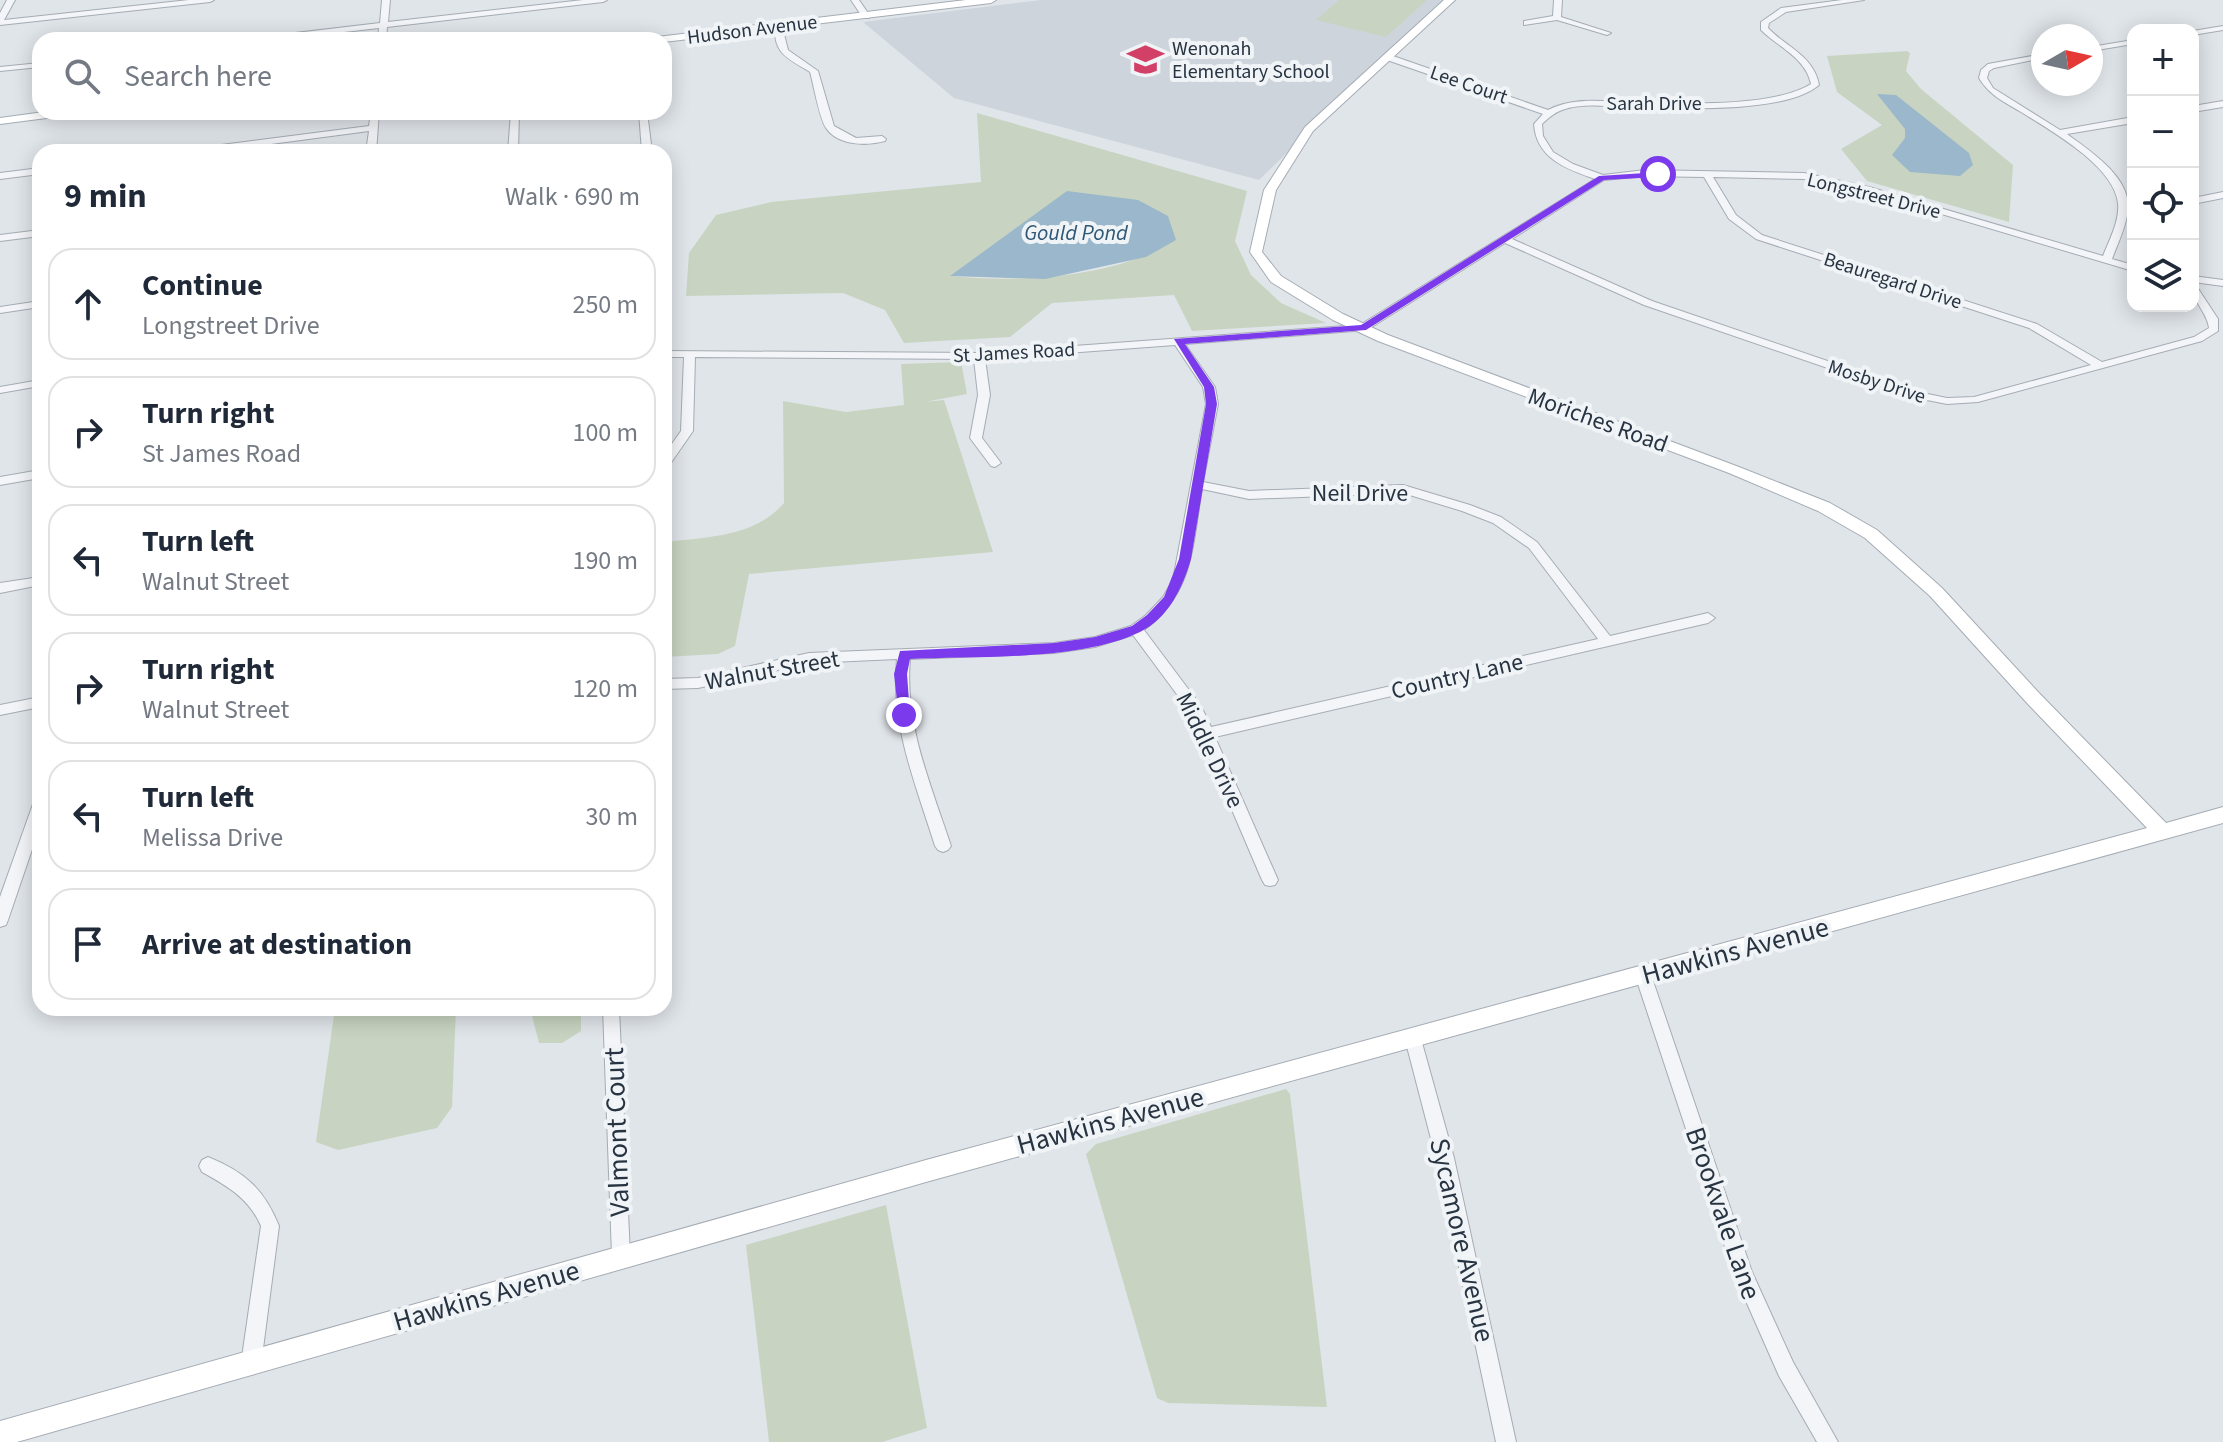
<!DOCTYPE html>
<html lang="en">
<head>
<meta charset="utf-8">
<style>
  :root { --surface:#fff; --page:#f2f2f3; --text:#1f2937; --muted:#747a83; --line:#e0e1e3 }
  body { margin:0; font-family:"Source Sans 3",sans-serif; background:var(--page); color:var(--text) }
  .controls { position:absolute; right:24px; top:24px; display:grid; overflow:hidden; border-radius:16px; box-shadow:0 4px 20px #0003 }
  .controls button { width:72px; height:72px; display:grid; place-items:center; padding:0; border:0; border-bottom:2px solid var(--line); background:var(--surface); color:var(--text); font:40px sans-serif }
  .compass { position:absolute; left:2031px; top:24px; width:72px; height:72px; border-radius:50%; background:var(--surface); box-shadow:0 4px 20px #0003; rotate:81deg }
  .stop { position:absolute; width:24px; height:24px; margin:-18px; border:6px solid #7c3aed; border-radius:50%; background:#fff }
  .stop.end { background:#7c3aed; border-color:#fff; box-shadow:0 2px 8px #0008 }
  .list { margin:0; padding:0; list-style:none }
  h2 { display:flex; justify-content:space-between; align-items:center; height:104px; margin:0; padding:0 32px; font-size:34px }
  h2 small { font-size:26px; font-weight:400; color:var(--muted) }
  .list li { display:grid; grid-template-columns:52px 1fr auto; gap:24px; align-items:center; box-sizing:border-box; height:112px; margin:0 16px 16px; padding:0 16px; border:2px solid var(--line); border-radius:24px }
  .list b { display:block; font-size:30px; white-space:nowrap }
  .list p { margin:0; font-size:26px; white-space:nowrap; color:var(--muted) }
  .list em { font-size:26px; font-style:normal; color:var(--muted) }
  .icon { flex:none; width:44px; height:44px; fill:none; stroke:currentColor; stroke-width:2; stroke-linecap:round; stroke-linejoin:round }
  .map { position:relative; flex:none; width:2223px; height:1442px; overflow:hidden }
  .search { position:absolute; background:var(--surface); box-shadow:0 4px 20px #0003; left:32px; top:32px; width:640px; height:88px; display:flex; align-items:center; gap:20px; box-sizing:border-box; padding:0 28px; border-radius:24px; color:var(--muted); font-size:30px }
  .panel { position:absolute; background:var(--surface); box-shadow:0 4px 20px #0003; left:32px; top:144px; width:640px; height:872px; border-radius:24px }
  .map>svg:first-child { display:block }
</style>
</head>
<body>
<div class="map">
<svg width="2223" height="1442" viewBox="0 0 2223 1442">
  <rect width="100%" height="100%" fill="#e0e5ea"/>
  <path fill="#ced4dc" d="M1041,0h404l-186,180 -305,-82 -91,-76z"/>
  <path fill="#c8d4c1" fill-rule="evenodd" d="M1339,0h88l-41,37 -70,-17z
    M1907,51l3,2 -4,18 15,18 92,76 -4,57 -142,-41 -26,-32 41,-24 -45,-33 -10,-36z
    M977,113l270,78 -12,50 16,34 30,28 45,20 -134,8 -18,-36 -122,8 -42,34 -106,6 -19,-33 -42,-17 -157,3 3,-43 27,-38 55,-13 210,-20zM1176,239c-57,39 -158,44 -225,37z
    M961,362l6,32 -42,8 19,-2 49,152 -244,22 -14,72 -17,8 -54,3v-115c42,-5 91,-5 120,-39l-1,-102 63,11 58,-7 -3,-41z
    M335,1008h121l-4,99 -15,21 -99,22 -22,-8z
    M530,1008h51v23l-19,12h-23z
    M1286,1089l4,5 37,313 -159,-4 -11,-5 -71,-244 10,-10z
    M886,1205l41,223 -45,14h-113l-23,-197z"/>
  <path fill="#9ab7cb" d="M1877,94l19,1 73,58 4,12 -13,11 -50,-4 -18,-17 13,-17v-9z
    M1067,191l71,9 30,16 8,24 -30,17 -101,22 -95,-3z"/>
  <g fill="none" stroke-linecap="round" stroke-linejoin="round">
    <defs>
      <path id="street" d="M7,0h8l-11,20 185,-20h25l-4,2 -210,23v-12z
        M382,0h8l-2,22 195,-22h24l-4,2 -216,25 -1,13h-8l1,-12 -105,12h-25l4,-2 127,-15z
        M851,0h8l11,16 -1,2h-6z
        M1554,0h8l-1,17 50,16 -4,2 -50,-15 -33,5v-4l29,-5z
        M1842,0h22l-78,12 -17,11 -1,5c18,19 46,28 51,57 -35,30 -148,23 -195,22 -20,-1 -43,-4 -62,3 -8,3 -14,8 -20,14l1,12 10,16 20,12 30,11 42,-5 159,3 65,14 234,69c6,-16 17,-35 15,-53 -4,-37 -68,-73 -97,-91 -17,-10 -32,-17 -42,-34l2,-8 7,-6 55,-10v4l-49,10 -5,3 -2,7 6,10 67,42 73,-13v6l-66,11c23,17 64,43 61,76 -2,17 -10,33 -16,49l21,6v6l-269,-80 -60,-12 -91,-2 23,38 26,20 275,89 65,38 92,-25 15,-9c-2,-16 -16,-25 -16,-42l4,1 21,32v12l-16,10 -224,61 -31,2 -35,-7 -268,-92 -139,-62 -138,87 -182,14 30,43 3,17 -15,78 46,9 154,-6 67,20 31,12 36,25 73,94 98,-23 7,5 -7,5 -493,114 63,143 -3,5 -5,1 -5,-1 -3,-5 -72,-168 -57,-77 -38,12 -41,6 -144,6c-6,65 21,126 41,187l-3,4 -5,2 -5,-2 -3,-4c-19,-61 -45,-121 -38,-187l-88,4 -111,25 -34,1v-10l34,-1 111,-25 245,-10 41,-6 36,-11 15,-11 17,-18 10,-17 33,-176 -3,-17 -28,-42 -190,14 5,36 -8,43 19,25 -6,4 -4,-1 -21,-28 8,-43 -4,-36 -279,-2 -2,74 -25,36 -4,1v-13l17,-24 3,-74h-20v-6l315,2 381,-28 235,-146c-29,-10 -59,-21 -61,-55l9,-10 -156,-54v-4h6l155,54c25,-13 53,-9 80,-8 48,1 142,7 183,-18 -5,-26 -33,-37 -50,-54v-8l20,-14zM1645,176l59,1 25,42 27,20 273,89 62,37 -117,32 -27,1 -29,-6 -266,-91 -140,-62 92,-59zM1202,489l47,10 154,-6 59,18 31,12 36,25 69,91 -387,88 -10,-21 -57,-76c50,-37 48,-84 58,-141z
        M775,24l7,2 6,24 30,21 16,55 22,12 26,-2 4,3 -1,2c-18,5 -47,5 -59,-13 -7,-11 -12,-42 -16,-56 -22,-14 -37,-17 -35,-48z
        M2223,26v4l-30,5v-4z
        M2133,40v4l-42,7v-4z
        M40,63v4l-40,4v-4z
        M2223,101v6l-30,5v-6z
        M371,112h8l-3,40h-10l3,-21 -158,21h-26l5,-3 179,-23z
        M511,112h8l-1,40h-10z
        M639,112h8l5,40h-10z
        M40,168v6l-40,5v-6z
        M2223,192v6l-30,6v-6z
        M40,230v6l-40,5v-6z
        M2193,276l30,4v6l-30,-4z
        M40,301v6l-40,6v-6z
        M40,380v6l-40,7v-6z
        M40,470v8l-40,7v-8z
        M40,577v8l-40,8v-10z
        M40,697v10l-40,8v-10z
        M40,798v28l-32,94 -2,5 -6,2v-30l33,-93 2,-4z
        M1643,968l6,2 2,5 101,297 41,90 45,80h-21l-38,-66 -45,-102 -99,-299 2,-5z
        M603,1008h16l11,248 -2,7 -7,2 -7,-2 -2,-7z
        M1413,1031l6,3 2,5 33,119 62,284h-20l-60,-284 -31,-119 2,-5z
        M208,1157c37,15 56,32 71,69l-18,138 -3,7 -7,3 -7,-3 -3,-7 20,-138c-12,-28 -34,-40 -59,-54l-3,-6 3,-6z"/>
      <path id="secondary" d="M966,0h30l-5,3 -327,39 -12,-2 5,-3z
        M1444,0h11l-142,131 -37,59 -14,62 19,24 62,38 45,21 351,132 91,36 47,27 65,58 97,105 127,130 57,-16v16l-1297,359 -909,260h-17v-21l926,-261 1221,-332 -120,-125 -97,-107 -65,-58 -47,-27 -89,-38 -351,-132 -45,-21 -62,-38 -21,-30 14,-62 41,-63z
        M44,112h32l-6,3 -70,9v-6z"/>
    </defs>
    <use href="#street" stroke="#a5acb4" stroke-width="2"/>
    <use href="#secondary" stroke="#a5acb4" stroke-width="2"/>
    <use href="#street" fill="#f3f5f8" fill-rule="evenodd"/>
    <use href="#secondary" fill="#fff" fill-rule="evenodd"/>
  </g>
  <path fill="#7c3aed" d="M1661,172l-3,5 -54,3 -238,150 -181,14 29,43 3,17 -26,155c-8,28 -23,60 -51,73 -60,29 -163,24 -230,27l-3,15 3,41 -6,5 -5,-1 -5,-45 6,-23 154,-8 41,-6 37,-11 15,-11 17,-18 15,-38 27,-155 -2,-17 -30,-48 187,-14 238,-149z"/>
  <defs>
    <symbol id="school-bare" viewBox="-9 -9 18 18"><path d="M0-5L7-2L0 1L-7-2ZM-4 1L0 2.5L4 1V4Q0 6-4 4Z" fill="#d34067" stroke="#f0f4f7" stroke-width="2.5" paint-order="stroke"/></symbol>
  </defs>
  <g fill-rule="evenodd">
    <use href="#school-bare" x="1120" y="34" width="51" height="51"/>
  </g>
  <g text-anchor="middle" stroke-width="8" stroke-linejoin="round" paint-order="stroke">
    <g font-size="20" fill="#283442" stroke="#f0f4f7">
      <text transform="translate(752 29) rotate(-7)" y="7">Hudson Avenue</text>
      <text transform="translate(1469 84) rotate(19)" y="7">Lee Court</text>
      <text x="1654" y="110">Sarah Drive</text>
      <text transform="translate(1874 195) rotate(14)" y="7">Longstreet Drive</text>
      <text transform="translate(1893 280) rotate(18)" y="7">Beauregard Drive</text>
      <text transform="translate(1014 352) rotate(-3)" y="7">St James Road</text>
      <text transform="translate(1877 381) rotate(18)" y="7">Mosby Drive</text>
    </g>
    <g font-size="20" fill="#283442" stroke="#f0f4f7" text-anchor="start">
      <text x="1172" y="55">Wenonah<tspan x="1172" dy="23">Elementary School</tspan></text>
    </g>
    <g font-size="22" font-style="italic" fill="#305877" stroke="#f0f4f7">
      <text x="1076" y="240">Gould Pond</text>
    </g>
    <g font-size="24" fill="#283442" stroke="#f0f4f7">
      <text transform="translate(1598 420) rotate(20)" y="8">Moriches Road</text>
      <text x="1360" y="501">Neil Drive</text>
      <text transform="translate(772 670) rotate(-10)" y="8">Walnut Street</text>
      <text transform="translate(1457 676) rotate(-13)" y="8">Country Lane</text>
      <text transform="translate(1210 750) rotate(64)" y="8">Middle Drive</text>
    </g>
    <g font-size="28" fill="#283442" stroke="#f0f4f7">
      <text transform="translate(1735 950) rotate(-15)" y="10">Hawkins Avenue</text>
      <text transform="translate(1110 1120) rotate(-15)" y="10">Hawkins Avenue</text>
      <text transform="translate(616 1132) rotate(-92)" y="10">Valmont Court</text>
      <text transform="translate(1724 1213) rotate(71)" y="10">Brookvale Lane</text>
      <text transform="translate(1463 1240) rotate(77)" y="10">Sycamore Avenue</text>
      <text transform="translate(486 1295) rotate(-16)" y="10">Hawkins Avenue</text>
    </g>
  </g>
</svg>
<div class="controls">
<button>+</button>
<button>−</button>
<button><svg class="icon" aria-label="locate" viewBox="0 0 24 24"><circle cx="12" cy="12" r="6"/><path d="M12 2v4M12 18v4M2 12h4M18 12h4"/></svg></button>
<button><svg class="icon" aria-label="layers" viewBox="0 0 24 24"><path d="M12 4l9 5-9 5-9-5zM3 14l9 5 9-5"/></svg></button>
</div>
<svg class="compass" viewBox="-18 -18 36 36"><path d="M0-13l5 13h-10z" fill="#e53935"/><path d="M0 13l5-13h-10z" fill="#747a83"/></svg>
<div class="stop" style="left:1658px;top:174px"></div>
<div class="stop end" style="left:904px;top:715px"></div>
<div class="search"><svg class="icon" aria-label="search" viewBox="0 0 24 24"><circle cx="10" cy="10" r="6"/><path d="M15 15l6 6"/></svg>Search here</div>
<section class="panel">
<h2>9 min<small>Walk · 690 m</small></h2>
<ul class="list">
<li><svg class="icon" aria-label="ahead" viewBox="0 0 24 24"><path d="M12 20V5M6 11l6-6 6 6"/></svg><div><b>Continue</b><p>Longstreet Drive</p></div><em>250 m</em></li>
<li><svg class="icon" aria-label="right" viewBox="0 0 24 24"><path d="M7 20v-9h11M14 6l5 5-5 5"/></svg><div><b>Turn right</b><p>St James Road</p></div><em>100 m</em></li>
<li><svg class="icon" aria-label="left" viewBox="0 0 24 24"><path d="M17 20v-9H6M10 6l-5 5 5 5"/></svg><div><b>Turn left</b><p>Walnut Street</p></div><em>190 m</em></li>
<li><svg class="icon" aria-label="right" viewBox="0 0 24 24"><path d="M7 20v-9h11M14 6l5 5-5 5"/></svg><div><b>Turn right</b><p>Walnut Street</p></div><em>120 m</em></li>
<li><svg class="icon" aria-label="left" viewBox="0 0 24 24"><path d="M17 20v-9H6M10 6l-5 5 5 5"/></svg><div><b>Turn left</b><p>Melissa Drive</p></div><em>30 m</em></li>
<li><svg class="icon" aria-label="arrive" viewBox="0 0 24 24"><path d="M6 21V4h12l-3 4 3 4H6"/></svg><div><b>Arrive at destination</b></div></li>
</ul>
</section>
</div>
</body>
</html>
